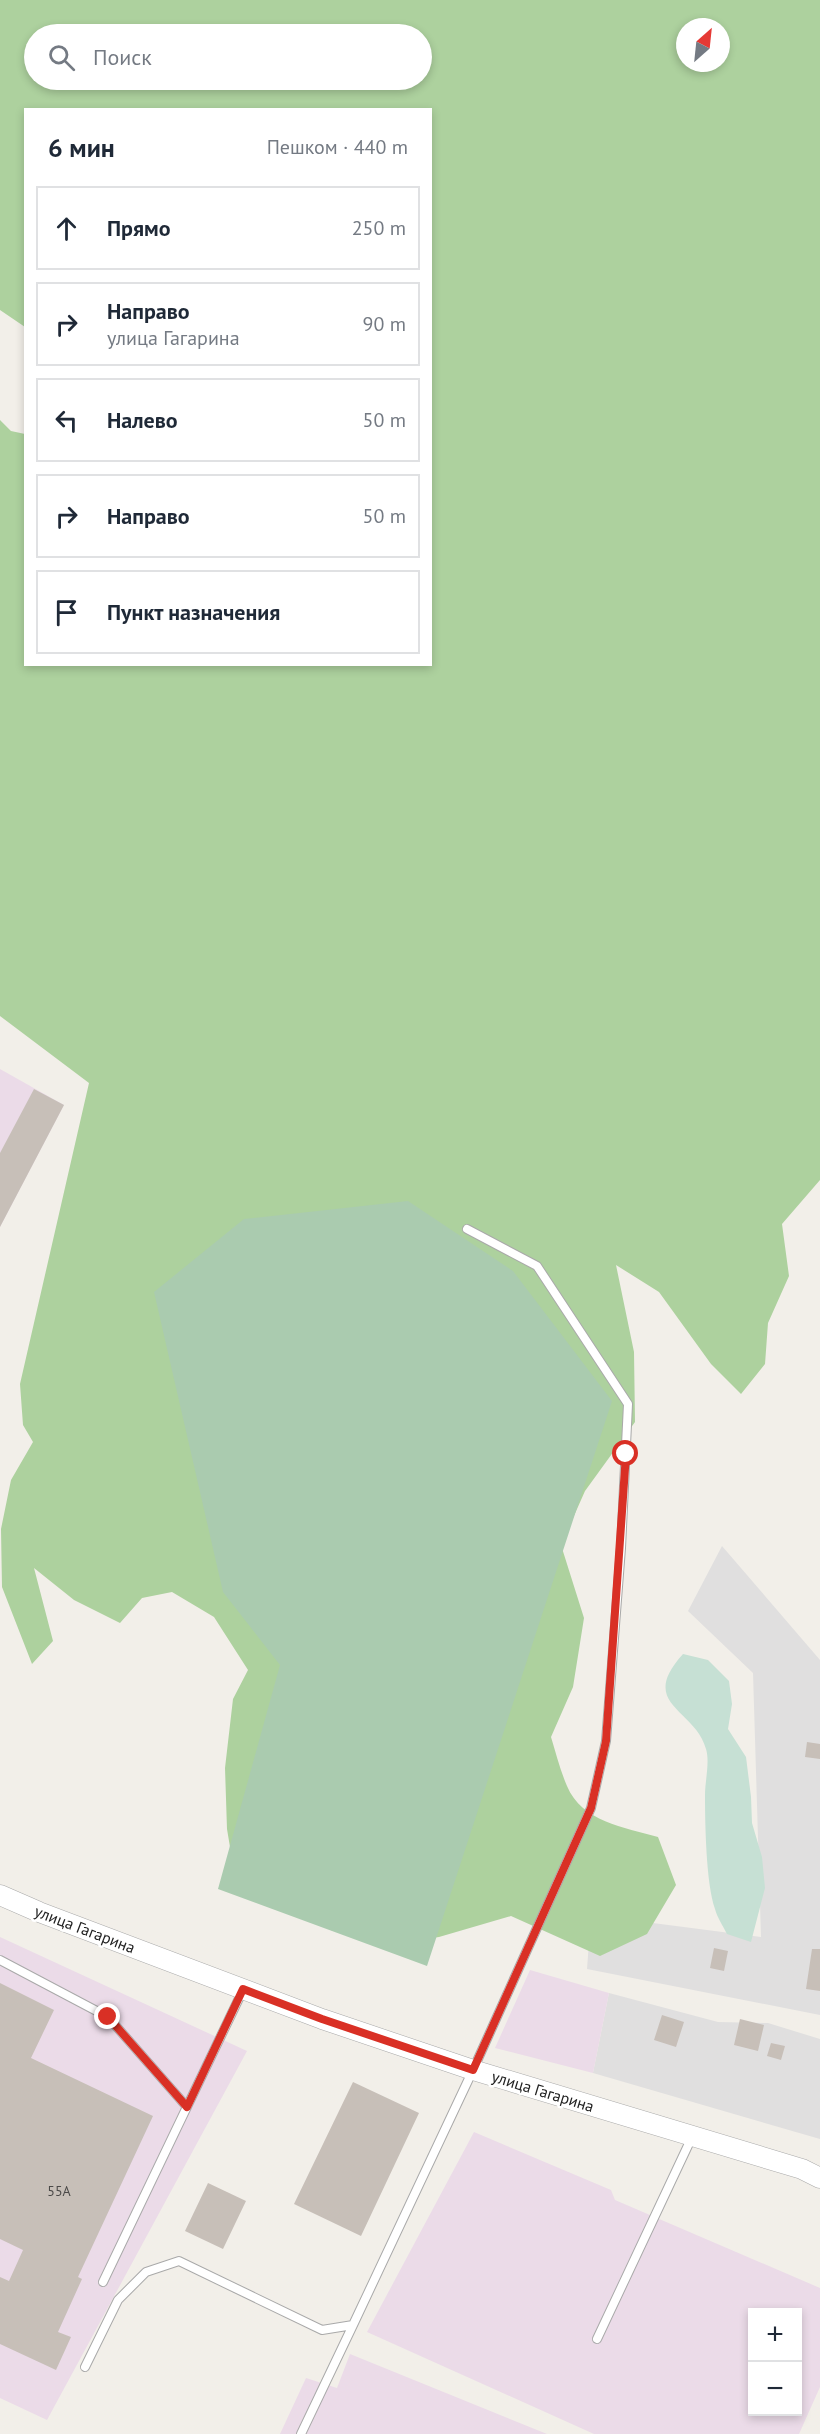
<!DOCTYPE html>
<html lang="ru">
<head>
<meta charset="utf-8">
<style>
  :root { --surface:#fff; --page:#f6f6f7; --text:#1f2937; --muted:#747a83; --line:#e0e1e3 }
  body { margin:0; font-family:"PT Sans",sans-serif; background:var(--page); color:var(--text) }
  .controls { position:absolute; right:18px; bottom:18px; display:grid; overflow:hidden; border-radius:0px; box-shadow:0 3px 9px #0003 }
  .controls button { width:54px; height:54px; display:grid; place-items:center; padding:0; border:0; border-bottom:2px solid var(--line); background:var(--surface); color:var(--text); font:30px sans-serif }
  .compass { position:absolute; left:676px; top:18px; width:54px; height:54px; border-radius:50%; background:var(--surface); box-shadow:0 3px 9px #0003; rotate:27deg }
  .stop { position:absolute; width:18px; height:18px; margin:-14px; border:4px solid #d93025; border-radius:50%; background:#fff }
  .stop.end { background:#d93025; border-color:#fff; box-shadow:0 2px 6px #0008 }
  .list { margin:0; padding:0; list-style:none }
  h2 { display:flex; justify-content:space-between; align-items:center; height:78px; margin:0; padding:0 24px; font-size:26px }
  h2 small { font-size:20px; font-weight:400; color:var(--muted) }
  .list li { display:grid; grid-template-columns:39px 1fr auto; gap:18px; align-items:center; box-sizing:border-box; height:84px; margin:0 12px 12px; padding:0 12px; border:2px solid var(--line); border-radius:0px }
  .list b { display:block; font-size:22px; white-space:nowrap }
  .list p { margin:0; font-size:20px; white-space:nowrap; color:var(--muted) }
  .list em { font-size:20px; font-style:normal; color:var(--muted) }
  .icon { flex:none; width:33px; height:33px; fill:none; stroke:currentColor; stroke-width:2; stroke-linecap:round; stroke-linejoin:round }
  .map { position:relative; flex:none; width:820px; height:2434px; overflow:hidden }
  .search { position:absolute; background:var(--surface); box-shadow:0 3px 9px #0003; left:24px; top:24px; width:408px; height:66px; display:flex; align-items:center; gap:15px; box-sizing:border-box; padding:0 21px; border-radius:33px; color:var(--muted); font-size:22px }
  .panel { position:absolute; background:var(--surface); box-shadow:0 3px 9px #0003; left:24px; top:108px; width:408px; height:558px; border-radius:0px }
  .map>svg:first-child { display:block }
</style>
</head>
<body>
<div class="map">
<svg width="820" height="2434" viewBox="0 0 820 2434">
  <rect width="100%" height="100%" fill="#f2efe9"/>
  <path fill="#e0dfdf" d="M722,1546l98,114v355l-233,-46 4,-54 170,22 -8,-264 -65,-62z
    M609,1993l109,29 50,1 52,16v100l-227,-66z"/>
  <path fill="#ebdbe8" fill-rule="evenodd" d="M0,1069l64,36 -64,122z
    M0,1937l247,114 -200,369 -47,-22z
    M530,1970l79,23 -16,80 -98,-25z
    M474,2132l137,58 4,10 205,88v99l-21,47h-205l-227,-102zM752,2312h46v100h-46z
    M350,2354l197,80h-267l26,-56 31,10z"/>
  <path fill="#add19e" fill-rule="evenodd" d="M0,0h820v1180l-38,44 7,52 -21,47 -3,41 -24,30 -30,-30 -52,-72 -43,-27 18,87 1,70 -50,69 -24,54 23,73 -11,69 -22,50c5,16 9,33 16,49 15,36 57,41 91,51l18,48 -29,49 -47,22 -89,-40 -72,21 -55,8 -53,-15 -65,-33 -29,-8 -10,-60 -2,-61 8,-69 15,-29 -34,-53 -42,-25 -30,6 -22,25 -46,-23 -40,-32 19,73 -21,23 -30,-77 -1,-58 10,-49 22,-38 -10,-17 -3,-41 69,-301 -89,-67v-596l11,11 14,3 1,230h404v-554h-404l-1,217 -25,-17zM685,27h36v36h-36zM34,34h388v46h-388z"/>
  <path fill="#c6e0d4" d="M683,1654l25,6 21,21 3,23 -4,25 18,28 5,40 1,26 10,34 3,31 -14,54 -24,-8c-4,-8 -10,-17 -12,-25 -9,-26 -10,-86 -10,-114 0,-14 5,-33 1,-46 -11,-41 -69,-44 -23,-95z"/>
  <path fill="#aacbaf" d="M408,1201l105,70 99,130 -185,565 -209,-77 62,-224 -57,-73 -69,-300 90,-73z"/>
  <path fill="#c7bfb8" d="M34,1089l30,16 -64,122v-74z
    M807,1742l13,2v15l-15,-2z
    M714,1948l14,3 -4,20 -14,-3z
    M812,1949h8v42l-14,-2z
    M0,1983l54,27 -23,48 122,58 -75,161 4,2 -24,53 13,5 -15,33 -56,-26v-67l9,4 14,-31 -23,-11z
    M662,2015l22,7 -8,25 -22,-7z
    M740,2019l24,6 -6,26 -24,-6z
    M771,2043l14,3 -4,14 -14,-4z
    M353,2082l66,31 -58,123 -67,-32z
    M208,2183l38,18 -23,48 -38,-18z"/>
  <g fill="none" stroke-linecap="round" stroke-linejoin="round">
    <defs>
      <path id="service" d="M0,1960l108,57 79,90
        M103,2282l140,-292
        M597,2339l95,-202
        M85,2367l33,-67 28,-28 33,-11 143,69 31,-5 120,-255 118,-262 15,-67 15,-193 7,-144 -91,-138 -70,-37
        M301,2434l52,-109"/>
      <path id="tertiary" d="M0,1895l39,17 283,107 151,51 329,99 18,9"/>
    </defs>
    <use href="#service" stroke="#a9a9a9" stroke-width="10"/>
    <use href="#tertiary" stroke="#a9a9a9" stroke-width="21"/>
    <use href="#service" stroke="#fff" stroke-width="8"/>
    <use href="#tertiary" stroke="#fff" stroke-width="20"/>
  </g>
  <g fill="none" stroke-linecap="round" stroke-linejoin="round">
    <path stroke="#d93025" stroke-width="8" d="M108,2017l79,90 56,-118 79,30 151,51 118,-262 15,-67 20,-287"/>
  </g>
  <g text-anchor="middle" stroke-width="5" stroke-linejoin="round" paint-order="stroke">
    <g font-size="14" fill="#4b4948">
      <text x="59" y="2196">55А</text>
    </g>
    <g font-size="16" fill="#222" stroke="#fff">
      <text transform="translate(85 1929) rotate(21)" y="6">улица Гагарина</text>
      <text transform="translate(543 2091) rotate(17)" y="6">улица Гагарина</text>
    </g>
  </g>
</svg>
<div class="controls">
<button>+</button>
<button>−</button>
</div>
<svg class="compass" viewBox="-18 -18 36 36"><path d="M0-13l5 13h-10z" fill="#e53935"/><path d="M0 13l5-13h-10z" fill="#747a83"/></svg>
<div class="stop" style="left:626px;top:1454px"></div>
<div class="stop end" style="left:108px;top:2017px"></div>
<div class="search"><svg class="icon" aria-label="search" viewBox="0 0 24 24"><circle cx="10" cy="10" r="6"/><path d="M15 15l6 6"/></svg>Поиск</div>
<section class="panel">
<h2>6 мин<small>Пешком · 440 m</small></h2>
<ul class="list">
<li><svg class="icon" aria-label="ahead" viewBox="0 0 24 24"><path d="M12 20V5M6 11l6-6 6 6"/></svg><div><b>Прямо</b></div><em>250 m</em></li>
<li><svg class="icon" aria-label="right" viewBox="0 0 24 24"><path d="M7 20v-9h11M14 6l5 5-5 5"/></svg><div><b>Направо</b><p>улица Гагарина</p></div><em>90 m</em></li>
<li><svg class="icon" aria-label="left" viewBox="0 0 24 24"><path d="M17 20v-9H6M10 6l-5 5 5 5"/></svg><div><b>Налево</b></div><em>50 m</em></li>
<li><svg class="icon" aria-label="right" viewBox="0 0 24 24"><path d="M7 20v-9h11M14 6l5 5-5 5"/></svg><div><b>Направо</b></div><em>50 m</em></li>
<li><svg class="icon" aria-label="arrive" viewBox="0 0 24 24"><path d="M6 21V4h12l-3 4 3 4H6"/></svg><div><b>Пункт назначения</b></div></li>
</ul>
</section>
</div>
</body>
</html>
